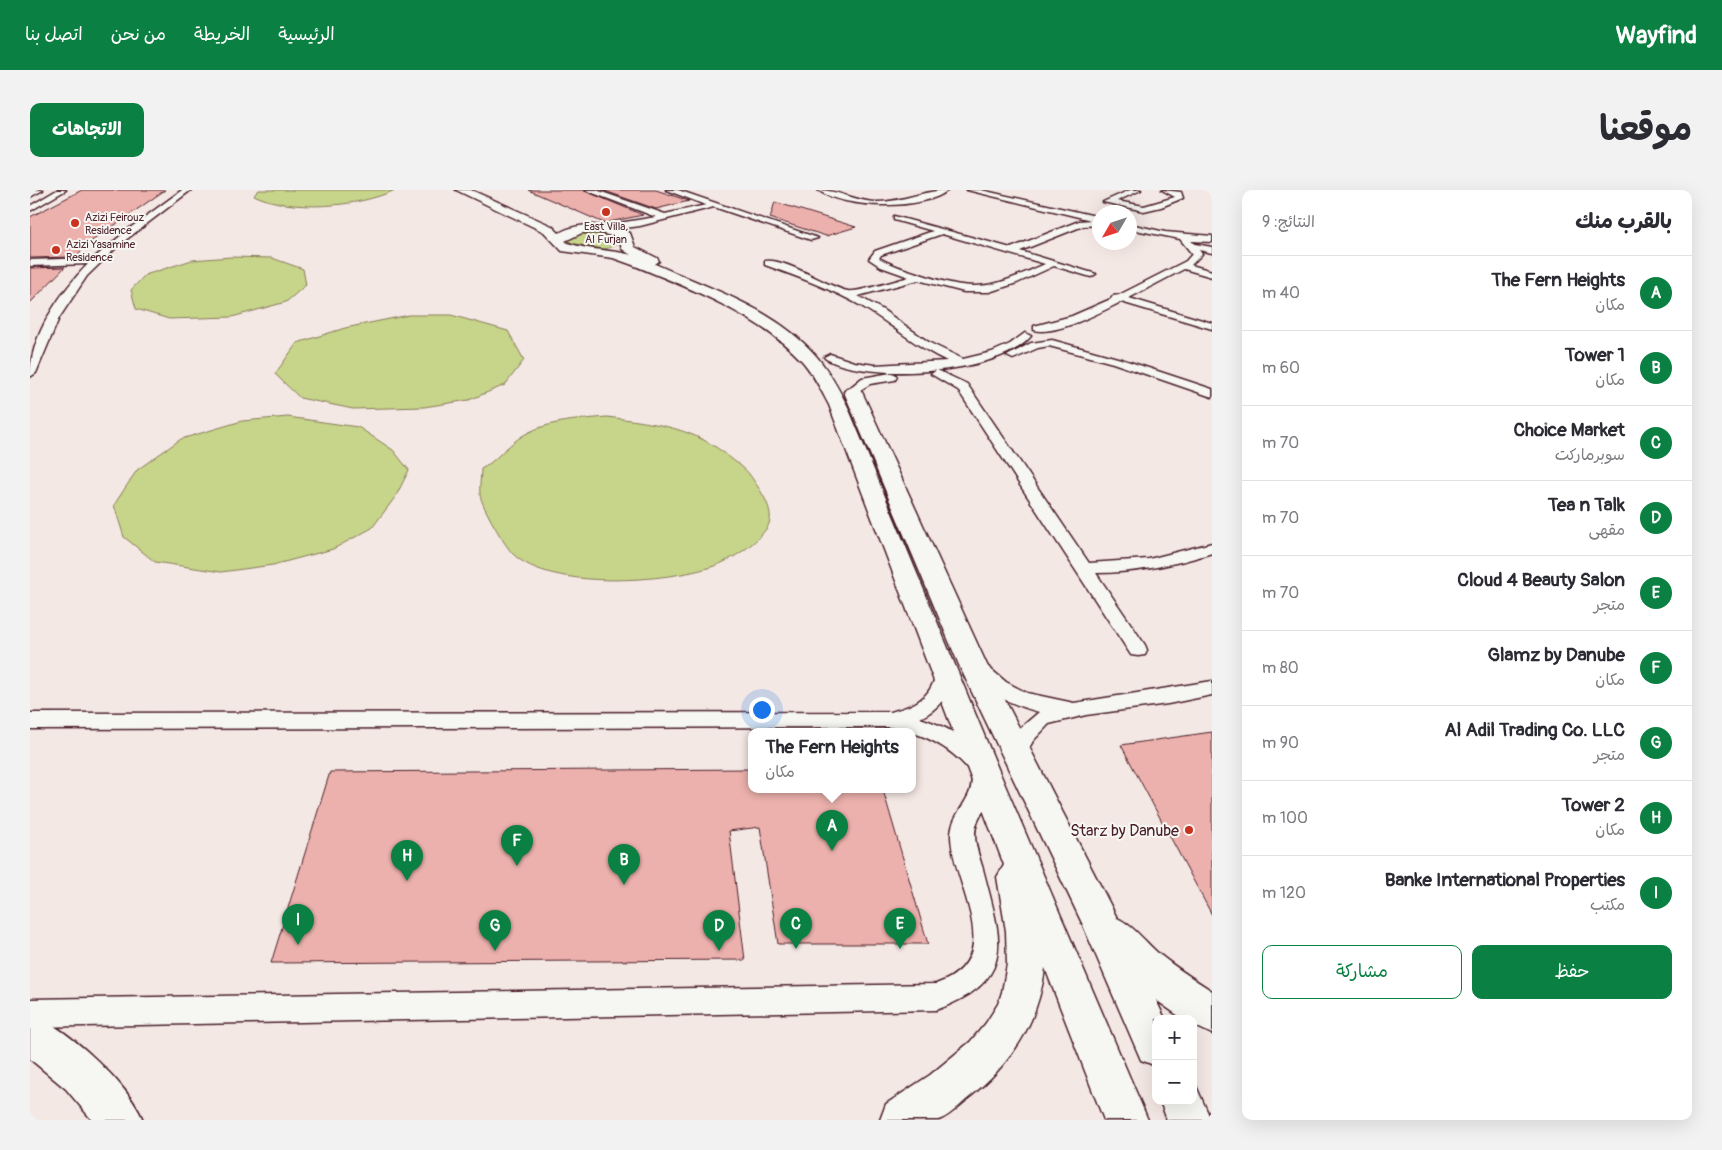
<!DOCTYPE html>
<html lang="ar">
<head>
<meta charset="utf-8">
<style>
  :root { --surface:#fff; --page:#f2f2f3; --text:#2b2b33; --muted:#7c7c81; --line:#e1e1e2; --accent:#0b8043 }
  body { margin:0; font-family:Pangolin,"Playpen Sans Arabic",sans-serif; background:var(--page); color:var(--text); direction:rtl }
  .controls { position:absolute; right:15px; bottom:15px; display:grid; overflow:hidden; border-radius:10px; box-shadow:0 5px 20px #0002 }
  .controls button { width:45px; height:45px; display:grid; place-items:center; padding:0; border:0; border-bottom:1px solid var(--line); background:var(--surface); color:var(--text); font:25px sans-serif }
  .compass { position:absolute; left:1062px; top:15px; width:45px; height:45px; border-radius:50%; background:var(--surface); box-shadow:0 5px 20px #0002; rotate:231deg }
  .you { position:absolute; left:731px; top:519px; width:18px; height:18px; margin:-12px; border:4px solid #fff; border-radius:50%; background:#1a73e8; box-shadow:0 0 0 8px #1a73e833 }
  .badge { display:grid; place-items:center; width:32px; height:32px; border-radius:50%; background:var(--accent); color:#fff; font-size:16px; font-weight:700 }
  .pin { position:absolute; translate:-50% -41px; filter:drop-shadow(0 1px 2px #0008) }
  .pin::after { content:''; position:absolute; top:26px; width:18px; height:15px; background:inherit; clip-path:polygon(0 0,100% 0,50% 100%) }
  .popup { position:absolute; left:718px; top:538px; width:168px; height:65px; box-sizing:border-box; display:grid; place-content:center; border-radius:10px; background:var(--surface); filter:drop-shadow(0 1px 4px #0005); font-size:16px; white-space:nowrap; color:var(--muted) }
  .popup b { font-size:19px; color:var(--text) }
  .popup::after { content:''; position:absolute; left:50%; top:100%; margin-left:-10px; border:10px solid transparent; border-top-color:var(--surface) }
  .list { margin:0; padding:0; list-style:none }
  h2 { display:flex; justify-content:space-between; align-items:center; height:65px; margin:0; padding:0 20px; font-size:21px }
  h2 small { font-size:16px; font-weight:400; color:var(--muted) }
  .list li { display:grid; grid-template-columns:32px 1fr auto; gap:15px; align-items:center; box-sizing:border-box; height:75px; padding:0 20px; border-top:1px solid var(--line) }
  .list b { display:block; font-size:19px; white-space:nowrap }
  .list p { margin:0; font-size:16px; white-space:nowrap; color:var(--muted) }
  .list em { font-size:16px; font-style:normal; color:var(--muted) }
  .actions { display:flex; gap:10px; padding:15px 20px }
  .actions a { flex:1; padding:11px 0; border:1px solid var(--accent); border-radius:10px; text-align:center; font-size:18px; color:var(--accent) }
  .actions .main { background:var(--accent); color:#fff }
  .map { position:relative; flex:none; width:1182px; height:930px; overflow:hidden; direction:ltr; border-radius:10px }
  header { display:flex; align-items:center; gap:30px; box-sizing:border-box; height:70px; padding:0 25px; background:var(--accent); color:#fff }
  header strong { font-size:24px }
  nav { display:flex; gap:28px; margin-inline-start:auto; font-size:18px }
  .intro { display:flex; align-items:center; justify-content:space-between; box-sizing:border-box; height:120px; padding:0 30px }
  h1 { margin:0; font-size:35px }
  .button { padding:12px 22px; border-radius:10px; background:var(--accent); color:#fff; font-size:18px; font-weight:700 }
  main { display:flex; gap:30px; padding:0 30px }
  aside { flex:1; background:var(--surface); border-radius:10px; box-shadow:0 5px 20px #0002 }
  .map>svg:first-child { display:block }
</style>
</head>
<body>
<header>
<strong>Wayfind</strong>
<nav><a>الرئيسية</a><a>الخريطة</a><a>من نحن</a><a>اتصل بنا</a></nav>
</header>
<div class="intro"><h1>موقعنا</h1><a class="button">الاتجاهات</a></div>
<main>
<aside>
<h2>بالقرب منك<small>النتائج: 9</small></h2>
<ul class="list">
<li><span class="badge">A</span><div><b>The Fern Heights</b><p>مكان</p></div><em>40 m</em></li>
<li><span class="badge">B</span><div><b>Tower 1</b><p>مكان</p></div><em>60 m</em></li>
<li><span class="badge">C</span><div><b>Choice Market</b><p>سوبرماركت</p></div><em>70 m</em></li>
<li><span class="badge">D</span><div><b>Tea n Talk</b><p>مقهى</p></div><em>70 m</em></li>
<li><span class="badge">E</span><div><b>Cloud 4 Beauty Salon</b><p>متجر</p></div><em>70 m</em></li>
<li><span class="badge">F</span><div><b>Glamz by Danube</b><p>مكان</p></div><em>80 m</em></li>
<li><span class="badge">G</span><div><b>Al Adil Trading Co. LLC</b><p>متجر</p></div><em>90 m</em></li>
<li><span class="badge">H</span><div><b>Tower 2</b><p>مكان</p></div><em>100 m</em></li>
<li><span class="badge">I</span><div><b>Banke International Properties</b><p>مكتب</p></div><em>120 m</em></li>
</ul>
<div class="actions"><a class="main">حفظ</a><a>مشاركة</a></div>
</aside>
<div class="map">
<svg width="1182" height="930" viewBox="0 0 1182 930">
  <rect width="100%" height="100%" fill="#f4e8e4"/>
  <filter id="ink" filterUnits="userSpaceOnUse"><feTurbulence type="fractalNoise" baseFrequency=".02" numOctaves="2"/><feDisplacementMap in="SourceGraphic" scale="10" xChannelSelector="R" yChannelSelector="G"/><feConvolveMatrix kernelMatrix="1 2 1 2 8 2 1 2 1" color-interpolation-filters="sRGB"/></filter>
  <g filter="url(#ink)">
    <path fill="#c6d589" stroke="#887a5a" d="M229,0h136c-36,17 -105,23 -141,5z
      M565,42l25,6v3c-13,14 -36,7 -52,3l-2,-3 2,-3 11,-5z
      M201,67l41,1 31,11 3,16 -20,17 -54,15 -63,2 -33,-10 -5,-19 14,-15 47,-15z
      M379,125h42l57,16 16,29 -19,25 -36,15 -45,7 -71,2 -53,-11 -25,-24 22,-31 48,-15z
      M258,227l70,10 35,23 16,20 -13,26 -24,32 -39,21 -60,16 -52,7 -66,-10 -31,-25 -10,-32 23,-35 44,-31 61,-18z
      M577,227c48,6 88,10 126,43 7,5 14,10 19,18 8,12 24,33 16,48 -10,17 -36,34 -54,40 -46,16 -163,25 -201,-12 -8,-8 -31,-47 -33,-59 -1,-8 1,-18 1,-26 13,-7 21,-18 33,-27 25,-21 61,-22 93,-25z"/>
    <path fill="#ecb1ac" stroke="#4a1f2b" d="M52,0h83l-76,53 -14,14 -45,1v-41z
      M498,0h55l60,25 -39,8z
      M572,0h54l33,11 -33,8z
      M745,12l81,25 -30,9 -56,-18z
      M35,77l-35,36v-35z
      M1182,542v183l-91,-170z
      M722,579v21h131l45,154h-150l-18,-117 -31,4 16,129 -474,3 59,-191z"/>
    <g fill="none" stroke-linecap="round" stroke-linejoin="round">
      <defs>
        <path id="street" d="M27,0h9l-36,21v-5z
          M152,0h9l-72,55 -32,31 -28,42 -23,55 -6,4c0,-42 30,-84 58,-113l-58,2v-6l64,-2 36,-30z
          M555,0h11l69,24 41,-9 -40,-15h12l140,48 -7,2 -97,-33 -74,19 -43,6 -3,-1v-4l62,-10z
          M788,0c20,0 37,11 57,12 25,1 49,-12 73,-12 -24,21 -104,19 -130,0z
          M937,0h14l119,27v8l-17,1 -63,25 76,23 -5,3 -37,-11 -37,17 -28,9h-25l-46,-12 -60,16 25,14 47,33 33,16 29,-7 18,-8 15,-11 6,3c-30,39 -163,46 -205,23l-2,-2 6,-3 24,8 21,3 72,-4c-31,-14 -55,-37 -84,-54 -31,-18 -65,-30 -98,-42v-4c19,-4 63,26 83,30 8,2 50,-11 61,-14l-28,-10 -12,-8 6,-8 58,-20 -39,-11v-4l117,32 68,-27 12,-1zM912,44l103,30c-52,23 -67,30 -122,11 -15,-5 -30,-9 -44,-17l2,-3z
          M1100,0h11l-24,11 27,5 31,-9 -13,-7 19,2 2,6 -22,9 -17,4 -41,-9z
          M1100,34l35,8 47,4v6l-21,-1 4,3 17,3v6l-13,-3 3,4 -11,11 21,6v6l-28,-8 -55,29 83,25v6l-91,-27c-20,10 -65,34 -87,28v-4l38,-10 39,-17 2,-3 6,-1 67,-34 6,-7 -12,-15 -50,-10z
          M1022,150l69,19 91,30v8l-99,-34 -64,-17 -11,2 -25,11 -6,-3 24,-13z
          M907,180l30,14 122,179 60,-4 63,-16v10c-38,12 -77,20 -116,20l49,72 2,5 -2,5 -7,1 -7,-1 -173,-265 -27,-16z
          M861,183l4,1 2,3 -2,3 -25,4 -18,11 -6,-4 16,-13z
          M950,474l7,2 19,16 21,11 47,10 138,-22v14l-44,9 -82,11 -37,9 -16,17 -10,18 -7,2 -7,-2 -4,-6 13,-23 21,-18c-24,-7 -55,-18 -69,-41l3,-5z
          M915,478l7,2 3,5c-6,20 -16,34 -35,43 28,9 59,25 74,53 -1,9 -1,18 -4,26 -5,15 -15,22 -15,38 0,11 5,24 8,34 18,70 36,111 -47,141l-906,17v-28l906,-15c73,-26 17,-97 15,-147 0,-18 10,-27 17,-41 4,-7 4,-16 4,-23 -22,-27 -49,-40 -83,-46l-859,2v-16l861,-1c15,-5 30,-8 39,-23 4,-6 5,-13 8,-19z"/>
        <path id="secondary" d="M0,0h13l-13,7z
          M426,0h15l81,36 7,7c22,-12 49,-9 71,0l5,14 22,11 2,3 -4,3c56,25 121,45 162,93 12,14 21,31 30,48l152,366 149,349h-44l-59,-152c-7,57 -35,97 -79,132 -7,6 -19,18 -28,20 -18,0 -40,0 -58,0l6,-16 44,-29 40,-33 16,-19 12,-19 4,-12 5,-28 -1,-33 -9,-54 7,-12 -175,-460c-8,-15 -15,-30 -26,-43 -42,-46 -115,-75 -173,-98l-17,-6 -51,-7 -18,-19zM552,43h18l19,5 3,11 9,6c-16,-5 -56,-6 -66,-14z
          M823,197l6,1 3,4 125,273 130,253c16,7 29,25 42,36 17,14 35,25 53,37v43l-19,-9v-6h-10l-27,-19 9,19h-9v47l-15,-6 -59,-137 -123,-258 -115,-273 3,-4z
          M0,823c37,15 98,70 113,107h-51l-26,-31 -36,-30z
          M1163,894l3,2 15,34h-44l-7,-19h33z"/>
      </defs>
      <use href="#street" stroke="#4a1f2b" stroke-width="3"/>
      <use href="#secondary" stroke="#4a1f2b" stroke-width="3"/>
      <use href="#street" fill="#f6f6f2" fill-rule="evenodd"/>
      <use href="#secondary" fill="#f6f6f2" fill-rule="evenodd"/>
    </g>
  </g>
  <g fill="#c8321e" stroke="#f6f6f2" stroke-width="2">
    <circle cx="576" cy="22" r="5"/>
    <circle cx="45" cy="33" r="5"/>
    <circle cx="26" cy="60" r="5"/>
    <circle cx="1159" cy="640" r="5"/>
  </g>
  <g text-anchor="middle" stroke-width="4" stroke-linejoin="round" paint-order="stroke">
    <g font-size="11" fill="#4a1f2b" stroke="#f6f6f2" text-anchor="start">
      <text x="55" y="31">Azizi Feirouz<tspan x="55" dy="13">Residence</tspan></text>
      <text x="576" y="40" text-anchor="middle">East Villa,<tspan x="576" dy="13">Al Furjan</tspan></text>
      <text x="36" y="58">Azizi Yasamine<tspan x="36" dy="13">Residence</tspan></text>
    </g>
    <g font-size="16" fill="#4a1f2b" stroke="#f6f6f2" text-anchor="end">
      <text x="1149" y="646">Starz by Danube</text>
    </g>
  </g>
</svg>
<div class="controls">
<button>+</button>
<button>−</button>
</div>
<svg class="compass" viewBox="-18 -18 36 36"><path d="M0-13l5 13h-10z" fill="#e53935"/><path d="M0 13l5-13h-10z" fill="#7c7c81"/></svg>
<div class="you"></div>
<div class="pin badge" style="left:802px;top:661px">A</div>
<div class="popup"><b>The Fern Heights</b>مكان</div>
<div class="pin badge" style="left:594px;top:695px">B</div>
<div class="pin badge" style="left:766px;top:759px">C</div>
<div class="pin badge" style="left:689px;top:761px">D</div>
<div class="pin badge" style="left:870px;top:759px">E</div>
<div class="pin badge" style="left:487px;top:676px">F</div>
<div class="pin badge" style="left:465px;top:761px">G</div>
<div class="pin badge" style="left:377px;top:691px">H</div>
<div class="pin badge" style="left:268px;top:755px">I</div>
</div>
</main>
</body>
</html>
